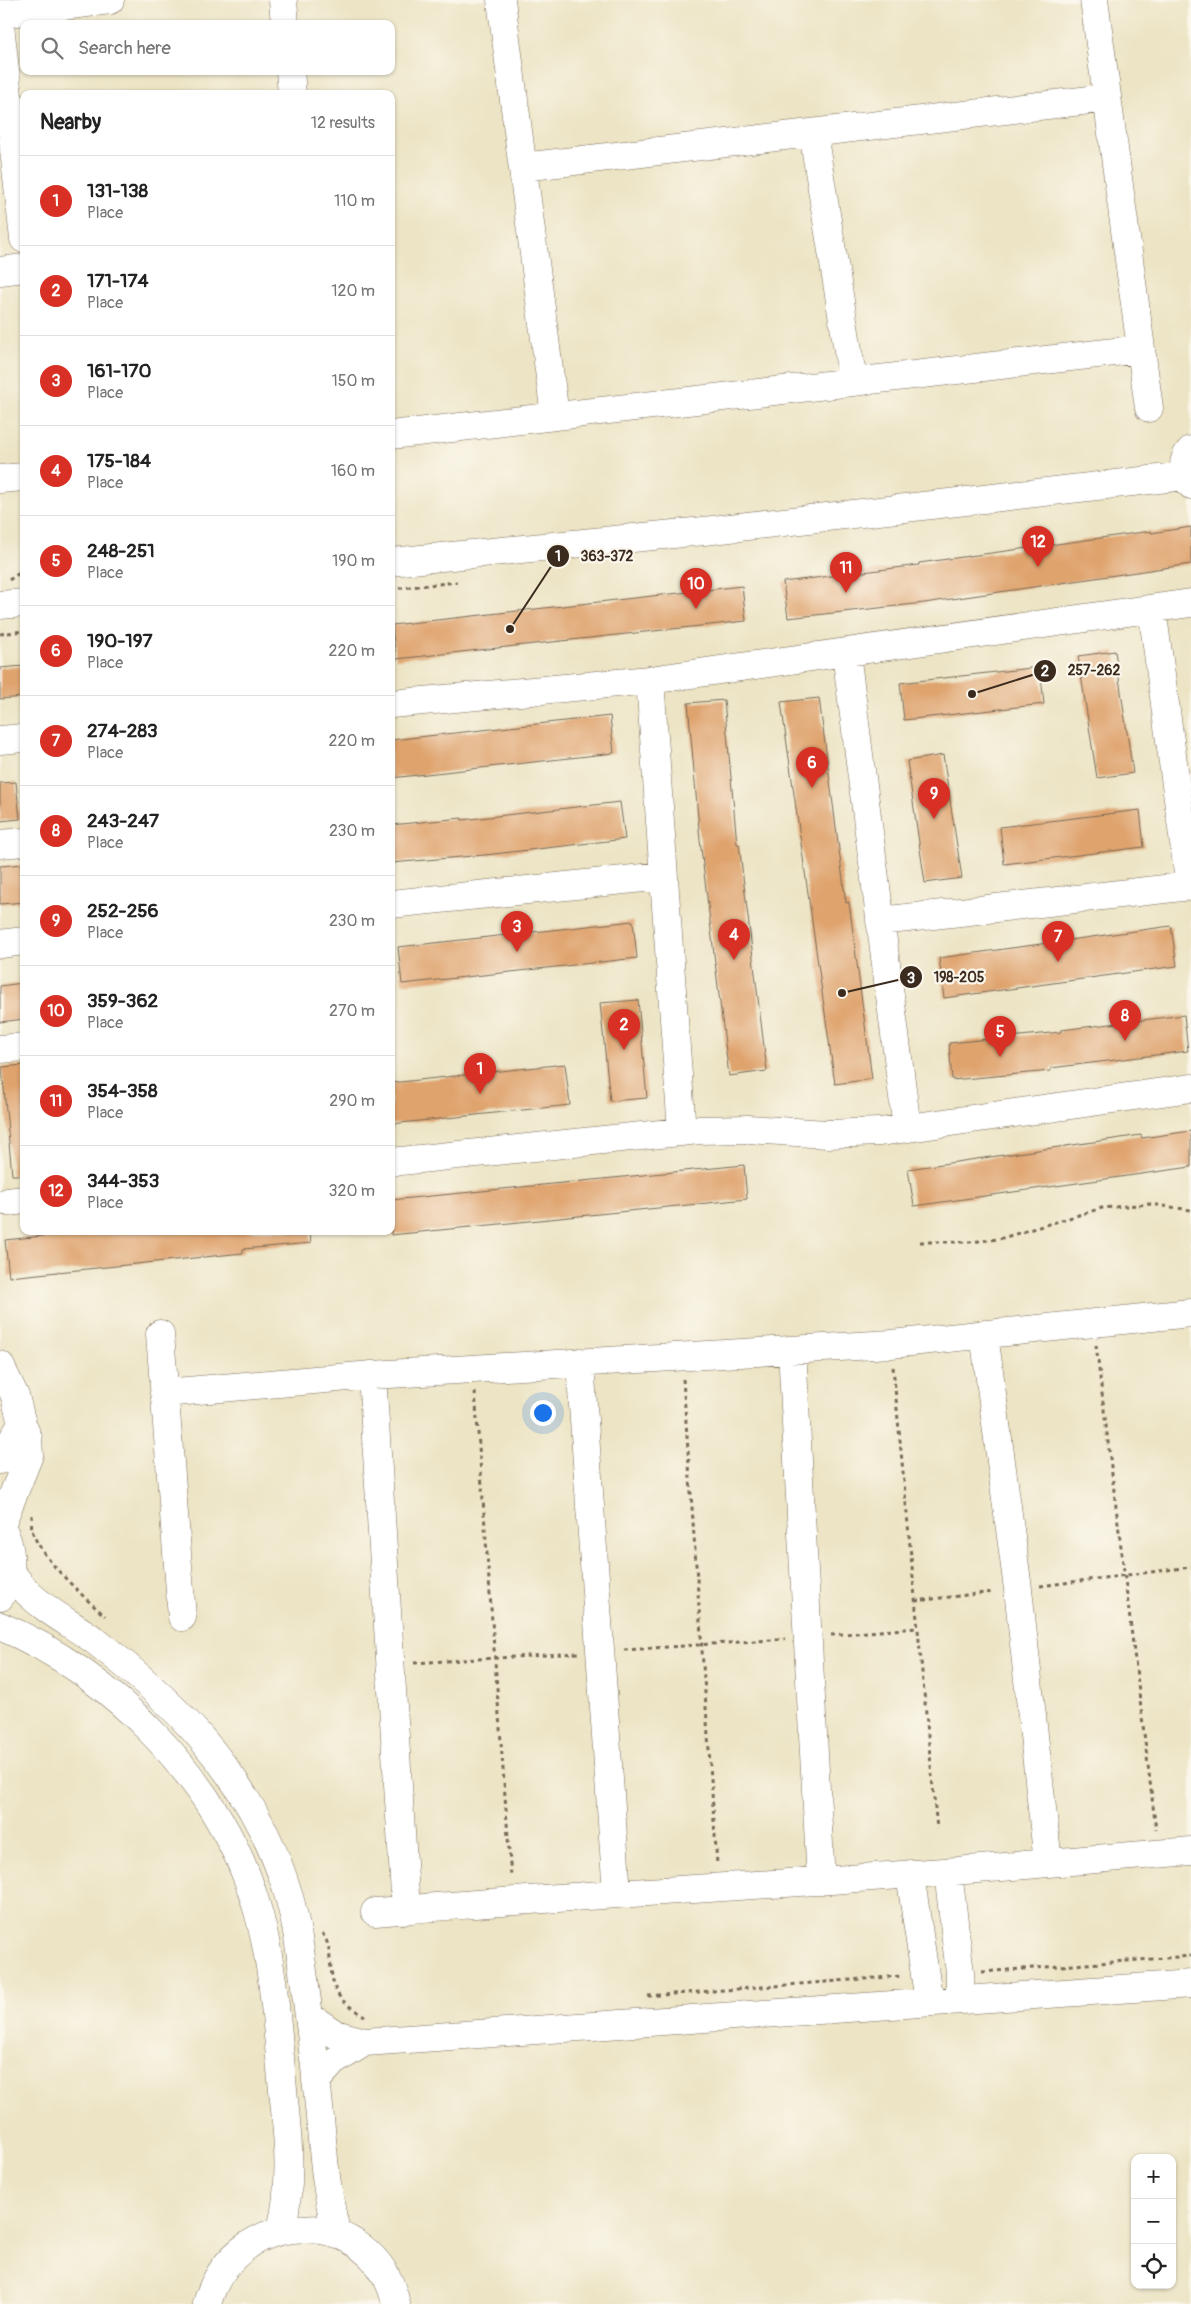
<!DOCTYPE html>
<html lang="en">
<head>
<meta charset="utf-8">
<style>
  :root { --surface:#fff; --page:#f6f6f6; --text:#222; --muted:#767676; --line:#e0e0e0; --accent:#d93025 }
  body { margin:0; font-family:Pangolin,sans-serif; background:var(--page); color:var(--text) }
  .controls { position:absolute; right:15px; bottom:15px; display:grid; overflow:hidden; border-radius:10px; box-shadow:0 1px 4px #0004 }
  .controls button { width:45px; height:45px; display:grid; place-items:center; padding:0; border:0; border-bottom:1px solid var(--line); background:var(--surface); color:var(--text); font:25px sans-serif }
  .you { position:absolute; left:542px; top:1412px; width:18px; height:18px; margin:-12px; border:4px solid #fff; border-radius:50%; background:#1a73e8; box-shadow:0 0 0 8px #1a73e833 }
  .badge { display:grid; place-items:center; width:32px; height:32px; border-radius:50%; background:var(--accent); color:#fff; font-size:16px; font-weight:700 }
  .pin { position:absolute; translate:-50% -41px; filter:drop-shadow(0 1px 2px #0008) }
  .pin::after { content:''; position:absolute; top:26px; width:18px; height:15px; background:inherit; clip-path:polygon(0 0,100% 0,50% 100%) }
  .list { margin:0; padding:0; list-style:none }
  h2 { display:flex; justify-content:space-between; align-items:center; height:65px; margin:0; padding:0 20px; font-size:21px }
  h2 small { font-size:16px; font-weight:400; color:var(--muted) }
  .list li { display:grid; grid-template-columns:32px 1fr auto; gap:15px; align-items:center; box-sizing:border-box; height:90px; padding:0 20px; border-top:1px solid var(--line) }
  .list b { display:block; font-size:19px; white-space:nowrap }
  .list p { margin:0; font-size:16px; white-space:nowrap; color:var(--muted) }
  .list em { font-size:16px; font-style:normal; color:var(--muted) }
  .icon { flex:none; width:28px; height:28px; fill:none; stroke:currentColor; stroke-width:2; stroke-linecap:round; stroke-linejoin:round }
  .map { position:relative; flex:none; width:1191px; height:2304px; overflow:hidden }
  .search { position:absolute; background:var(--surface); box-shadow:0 1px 4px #0004; left:20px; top:20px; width:375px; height:55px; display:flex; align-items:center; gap:12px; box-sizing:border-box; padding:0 18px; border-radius:10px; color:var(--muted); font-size:19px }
  .panel { position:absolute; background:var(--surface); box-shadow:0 1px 4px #0004; left:20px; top:90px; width:375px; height:1145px; border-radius:10px }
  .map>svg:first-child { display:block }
</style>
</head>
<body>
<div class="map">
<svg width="1191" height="2304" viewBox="0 0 1191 2304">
  <rect width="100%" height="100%" fill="#fbf7ec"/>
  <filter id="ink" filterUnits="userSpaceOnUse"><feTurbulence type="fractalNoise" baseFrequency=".02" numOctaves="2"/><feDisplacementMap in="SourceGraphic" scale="10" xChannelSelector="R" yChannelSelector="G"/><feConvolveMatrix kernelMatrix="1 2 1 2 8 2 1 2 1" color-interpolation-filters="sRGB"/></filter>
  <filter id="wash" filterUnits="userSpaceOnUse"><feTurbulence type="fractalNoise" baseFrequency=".0096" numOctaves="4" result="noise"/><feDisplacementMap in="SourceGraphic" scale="20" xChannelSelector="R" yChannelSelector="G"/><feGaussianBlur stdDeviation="1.12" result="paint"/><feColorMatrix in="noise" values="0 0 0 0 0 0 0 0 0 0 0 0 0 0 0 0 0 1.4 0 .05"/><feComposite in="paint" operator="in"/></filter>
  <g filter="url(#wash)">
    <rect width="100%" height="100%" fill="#ece4c4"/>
    <g id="blocks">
      <path fill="#dfa36d" d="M1191,527v37l-267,39 -136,15 -5,-36 136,-17v-2l232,-32v2z
        M742,586l4,35 -350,38 -4,-34z
        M1115,651l18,122 -36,5 -19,-122z
        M24,666v31l-24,2v-31z
        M1040,667l4,37 -140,16 -4,-37z
        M819,698l27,205 3,-1 23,177 -37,5 -54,-382z
        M724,700l13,144h2l28,227 -38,5 -29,-236 -12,-137z
        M610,716l4,37 -223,25v-38z
        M943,755l19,123 -37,5 -18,-122z
        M16,782l4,37 -20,2v-38z
        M620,802l5,37 -140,16 -94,8v-38l71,-7v2z
        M1140,810l4,37 -140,17 -4,-37z
        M24,864v38l-24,2v-38z
        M633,921l4,37 -235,26 -4,-37z
        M1171,926l6,40 -233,32 -5,-40z
        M22,983l2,36 -24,3v-36z
        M638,1000l9,98 -37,3 -10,-98z
        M1184,1015l4,36 -137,17v3l-99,9 -3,-37 112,-11v-2z
        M565,1064l5,41 -179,19v-41z
        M24,1065v110h-12l-10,-108z
        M1191,1131v36l-277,39 -6,-37 233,-34 1,3z
        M744,1165l3,34 -356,36v-35z
        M90,1231h220l1,12 -68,6v4l-234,24 -4,-37z"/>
    </g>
  </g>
  <g filter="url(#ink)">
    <use href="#blocks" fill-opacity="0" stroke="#796b58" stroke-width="1"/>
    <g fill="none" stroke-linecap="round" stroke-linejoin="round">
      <defs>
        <path id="minor" d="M283,0l2,24
          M501,0l54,416
          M1094,0l55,408
          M0,14l110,-14
          M0,25l24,214
          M290,71l2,23
          M813,133l40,249
          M523,167l584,-69
          M0,271l24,-3
          M391,435l750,-86
          M1191,450c-10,10 -9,24 0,35
          M0,479l24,-2
          M391,562l313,-31 481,-55
          M0,605l24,-2
          M1152,609l38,278
          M846,653l61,475
          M650,680l32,452
          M391,704l259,-24 541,-77
          M0,740l24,-2
          M0,844l24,-2
          M391,904l272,-28
          M880,921l311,-35
          M0,944l24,-3
          M0,1049l24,-2
          M391,1162l308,-32 49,-1 79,5 53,-2 311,-44
          M8,1202l16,-2
          M160,1334l22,283
          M984,1334l34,255 30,274 143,-12
          M792,1350l29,531
          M580,1362l37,532
          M0,1365l15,31 7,28 6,14 1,17 -28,70
          M372,1375l34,535
          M164,1393l208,-18 519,-31 300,-31
          M0,1460l22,-36
          M0,1524c13,23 15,50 0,73
          M10,1571c6,7 11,15 17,21 20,20 45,32 67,48 38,29 76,62 107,98 38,44 69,97 86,152 9,29 13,59 17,89 6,42 11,85 15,128 4,43 7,86 18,128
          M0,1626c111,46 221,158 255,275 17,55 21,111 26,168 5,56 14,106 0,161
          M948,1872l12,101v27
          M910,1874l19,128
          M375,1912c224,-20 449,-28 673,-49
          M309,2016l26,18 30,8 826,-58
          M316,2081l17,-19 32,-20
          M207,2304c28,-102 169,-99 189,0"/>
      </defs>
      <use href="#minor" stroke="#796b58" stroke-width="29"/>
      <path stroke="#796b58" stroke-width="3" stroke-dasharray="4 4" stroke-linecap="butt" d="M9,580l9,-6 6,-9
        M391,589l66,-7
        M0,634l24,-3
        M920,1242h49l30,-3 103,-31 48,-4 41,6
        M1096,1345l60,485
        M893,1367l44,462
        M683,1379l34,485
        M475,1392l36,485
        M32,1515c0,4 -1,11 0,15 7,27 52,67 73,86
        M1040,1586l151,-19
        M915,1601l79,-9
        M831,1635l86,-7
        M624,1650l161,-11
        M414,1663l164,-10
        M322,1933c6,8 7,15 8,26 3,33 6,41 35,57
        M982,1972l209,-16
        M648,1996l253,-20"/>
      <use href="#minor" stroke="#fff" stroke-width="28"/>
    </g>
  </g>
  <path fill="none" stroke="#3b2a1e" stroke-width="2" d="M510 629L558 556M972 694L1045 671M842 993L911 977"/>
  <g fill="#3b2a1e" stroke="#fbf7ec" stroke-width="2">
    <circle cx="510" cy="629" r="5"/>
    <circle cx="972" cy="694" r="5"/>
    <circle cx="842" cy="993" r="5"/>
    <circle cx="558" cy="556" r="12"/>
    <circle cx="1045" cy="671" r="12"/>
    <circle cx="911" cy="977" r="12"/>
  </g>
  <g font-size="15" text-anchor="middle" font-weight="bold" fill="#fff">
    <text x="558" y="561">1</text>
    <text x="1045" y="676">2</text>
    <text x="911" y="983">3</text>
  </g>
  <g font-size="14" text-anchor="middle" font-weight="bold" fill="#3b2a1e" stroke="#fbf7ec" stroke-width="4.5" stroke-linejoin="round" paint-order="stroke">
    <text x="607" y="561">363-372</text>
    <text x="1094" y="675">257-262</text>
    <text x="959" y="982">198-205</text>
  </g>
</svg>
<div class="controls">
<button>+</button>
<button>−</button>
<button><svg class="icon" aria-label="locate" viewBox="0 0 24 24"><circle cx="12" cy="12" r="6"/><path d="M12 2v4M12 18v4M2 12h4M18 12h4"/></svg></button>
</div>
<div class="you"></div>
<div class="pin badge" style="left:480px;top:1094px">1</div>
<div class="pin badge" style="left:624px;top:1050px">2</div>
<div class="pin badge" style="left:517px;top:952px">3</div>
<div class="pin badge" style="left:734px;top:960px">4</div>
<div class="pin badge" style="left:1000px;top:1057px">5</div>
<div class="pin badge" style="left:812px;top:788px">6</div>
<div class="pin badge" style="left:1058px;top:962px">7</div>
<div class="pin badge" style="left:1125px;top:1041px">8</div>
<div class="pin badge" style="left:934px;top:819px">9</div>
<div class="pin badge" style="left:696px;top:609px">10</div>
<div class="pin badge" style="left:846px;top:593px">11</div>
<div class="pin badge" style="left:1038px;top:567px">12</div>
<div class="search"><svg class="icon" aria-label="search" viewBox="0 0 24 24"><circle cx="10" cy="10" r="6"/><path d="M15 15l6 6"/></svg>Search here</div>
<section class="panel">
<h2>Nearby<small>12 results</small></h2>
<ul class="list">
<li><span class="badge">1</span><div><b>131-138</b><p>Place</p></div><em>110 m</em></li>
<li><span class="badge">2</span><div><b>171-174</b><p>Place</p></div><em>120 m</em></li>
<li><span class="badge">3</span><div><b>161-170</b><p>Place</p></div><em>150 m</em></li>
<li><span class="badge">4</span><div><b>175-184</b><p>Place</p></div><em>160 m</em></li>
<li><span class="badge">5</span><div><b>248-251</b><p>Place</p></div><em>190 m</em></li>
<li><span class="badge">6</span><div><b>190-197</b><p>Place</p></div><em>220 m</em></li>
<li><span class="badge">7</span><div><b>274-283</b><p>Place</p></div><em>220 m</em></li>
<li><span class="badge">8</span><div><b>243-247</b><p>Place</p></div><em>230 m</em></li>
<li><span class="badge">9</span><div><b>252-256</b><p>Place</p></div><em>230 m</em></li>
<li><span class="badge">10</span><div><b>359-362</b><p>Place</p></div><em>270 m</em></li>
<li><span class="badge">11</span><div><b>354-358</b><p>Place</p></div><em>290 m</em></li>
<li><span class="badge">12</span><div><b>344-353</b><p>Place</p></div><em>320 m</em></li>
</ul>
</section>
</div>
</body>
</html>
